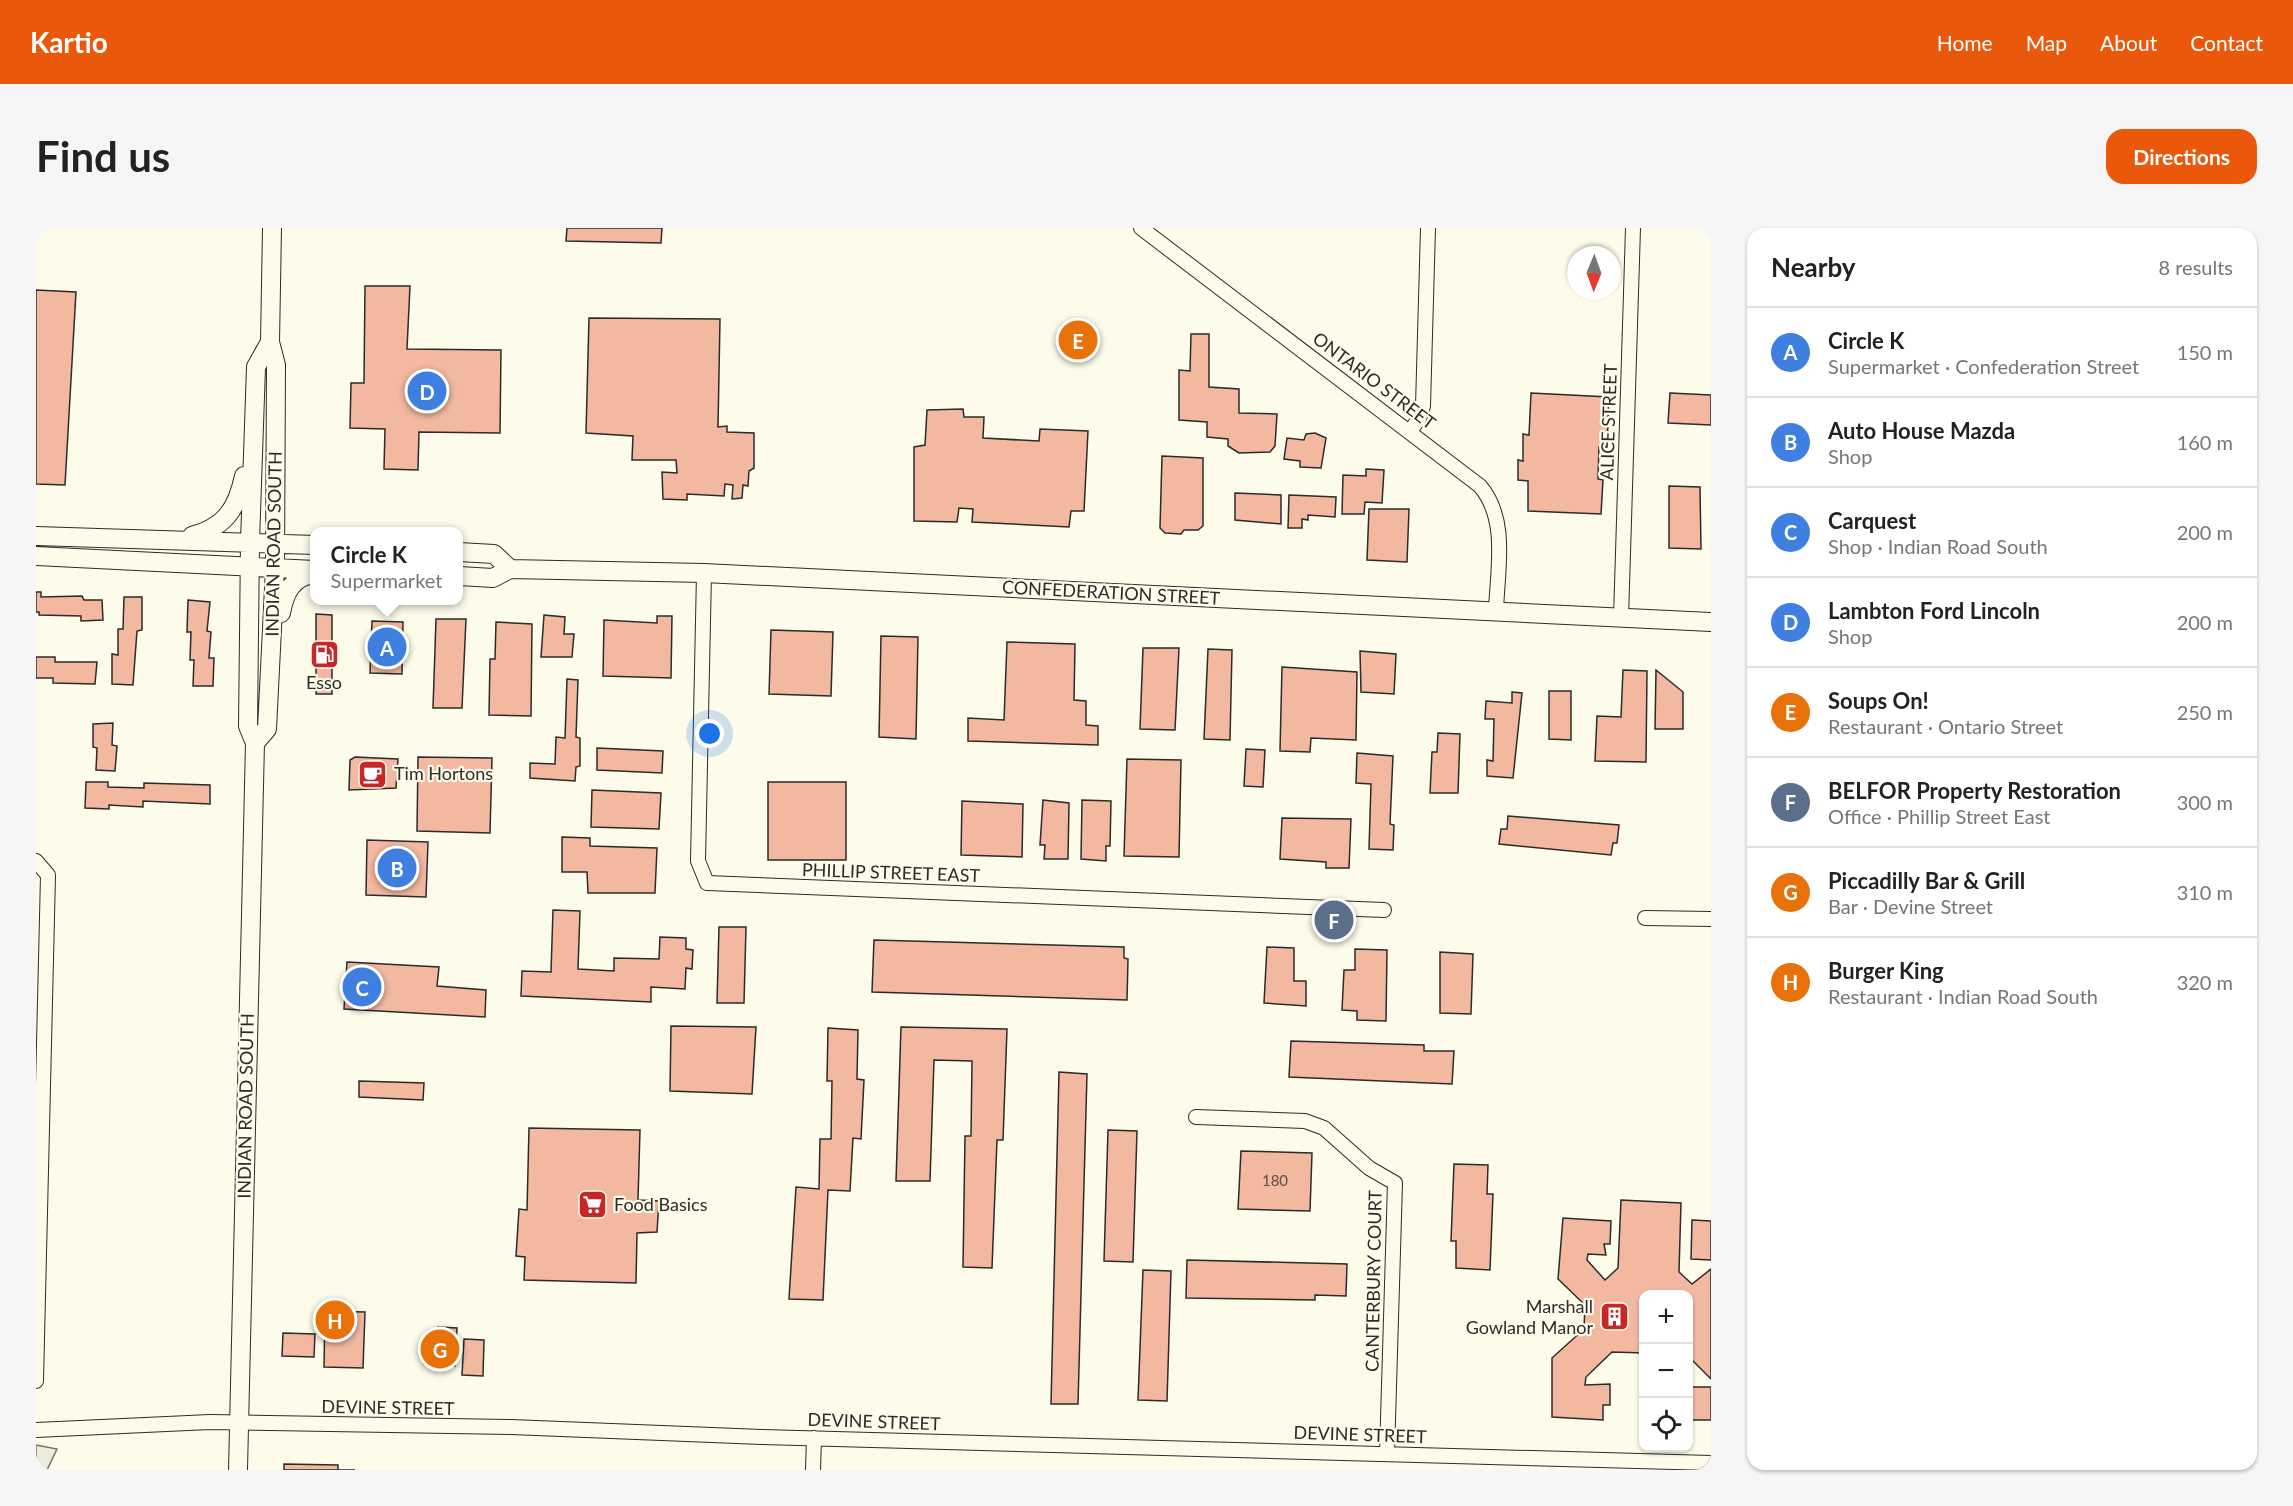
<!DOCTYPE html>
<html lang="en">
<head>
<meta charset="utf-8">
<style>
  :root { --surface:#fff; --page:#f6f6f6; --text:#222; --muted:#767676; --line:#e0e0e0; --accent:#ea580c }
  body { margin:0; font-family:Lato,sans-serif; background:var(--page); color:var(--text) }
  .controls { position:absolute; right:18px; bottom:18px; display:grid; overflow:hidden; border-radius:12px; box-shadow:0 2px 4px #0004 }
  .controls button { width:54px; height:54px; display:grid; place-items:center; padding:0; border:0; border-bottom:2px solid var(--line); background:var(--surface); color:var(--text); font:30px sans-serif }
  .compass { position:absolute; left:1531px; top:18px; width:54px; height:54px; border-radius:50%; background:var(--surface); box-shadow:0 2px 4px #0004; rotate:181deg }
  .you { position:absolute; left:674px; top:506px; width:21px; height:21px; margin:-15px; border:4px solid #fff; border-radius:50%; background:#1a73e8; box-shadow:0 0 0 9px #1a73e833 }
  .badge { display:grid; place-items:center; width:39px; height:39px; border-radius:50%; background:var(--accent); color:#fff; font-size:20px; font-weight:700 }
  .pin { position:absolute; translate:-50% -50%; border:3px solid #fff; box-shadow:0 2px 6px #0006 }
  .popup { position:absolute; left:274px; top:299px; width:153px; height:78px; box-sizing:border-box; display:grid; place-content:center; border-radius:12px; background:var(--surface); filter:drop-shadow(0 2px 4px #0005); font-size:20px; white-space:nowrap; color:var(--muted) }
  .popup b { font-size:22px; color:var(--text) }
  .popup::after { content:''; position:absolute; left:50%; top:100%; margin-left:-12px; border:12px solid transparent; border-top-color:var(--surface) }
  .list { margin:0; padding:0; list-style:none }
  h2 { display:flex; justify-content:space-between; align-items:center; height:78px; margin:0; padding:0 24px; font-size:26px }
  h2 small { font-size:20px; font-weight:400; color:var(--muted) }
  .list li { display:grid; grid-template-columns:39px 1fr auto; gap:18px; align-items:center; box-sizing:border-box; height:90px; padding:0 24px; border-top:2px solid var(--line) }
  .list b { display:block; font-size:22px; white-space:nowrap }
  .list p { margin:0; font-size:20px; white-space:nowrap; color:var(--muted) }
  .list em { font-size:20px; font-style:normal; color:var(--muted) }
  .icon { flex:none; width:33px; height:33px; fill:none; stroke:currentColor; stroke-width:2; stroke-linecap:round; stroke-linejoin:round }
  .map { position:relative; flex:none; width:1675px; height:1242px; overflow:hidden; border-radius:18px }
  header { display:flex; align-items:center; gap:36px; box-sizing:border-box; height:84px; padding:0 30px; background:var(--accent); color:#fff }
  header strong { font-size:28px }
  nav { display:flex; gap:33px; margin-inline-start:auto; font-size:21px }
  .intro { display:flex; align-items:center; justify-content:space-between; box-sizing:border-box; height:144px; padding:0 36px }
  h1 { margin:0; font-size:42px }
  .button { padding:15px 27px; border-radius:18px; background:var(--accent); color:#fff; font-size:21px; font-weight:700 }
  main { display:flex; gap:36px; padding:0 36px }
  aside { flex:1; background:var(--surface); border-radius:18px; box-shadow:0 2px 4px #0004 }
  .map>svg:first-child { display:block }
</style>
</head>
<body>
<header>
<strong>Kartio</strong>
<nav><a>Home</a><a>Map</a><a>About</a><a>Contact</a></nav>
</header>
<div class="intro"><h1>Find us</h1><a class="button">Directions</a></div>
<main>
<div class="map">
<svg width="1675" height="1242" viewBox="0 0 1675 1242">
  <rect width="100%" height="100%" fill="#fdfbea"/>
  <path fill="#ecebdb" stroke="#74746e" stroke-width="1.5" d="M0,1217l21,4 -10,21h-11z"/>
  <path fill="#f2b8a0" stroke="#2b2b2b" stroke-width="1.5" d="M531,0h95l-1,15 -95,-2z
    M329,58h45l-3,63 94,1 -1,83 -81,-1 -1,38 -34,-1 1,-40 -35,-1 1,-45h13z
    M0,62l40,2 -11,193 -29,-1z
    M553,90l131,1 -2,108 9,-1v6l27,1v35l-5,3 -1,15 -5,-1 -1,13 -10,1 1,-14 -8,-1 -1,12 -37,-2v6l-24,-1 -1,-27 15,1 -1,-13h-44l1,-24 -47,-3z
    M1155,106h18v53l30,2v24l38,1 -2,32 -5,6 -31,1 -11,-7v-7l-21,-2v-15l-28,-2v-50l11,1z
    M1495,165l78,4 -2,50h-8l-1,32 5,1 -2,34 -73,-3v-30l-10,-1v-20l5,1v-27l6,1z
    M1634,165l41,2v30l-43,-2z
    M927,181l1,8h20l-1,21 56,3 1,-12 48,2 -4,80h-13l-2,16 -97,-5 1,-13 -14,-1 -2,14 -43,-1v-74l11,-2 2,-35z
    M1279,205l11,5 -5,30 -21,-1v-6l-16,-2 3,-21 17,2 2,-6z
    M1126,228l41,2v68l-5,4h-14l-3,4 -16,-1 -5,-5z
    M1330,241l18,1 -2,33 -17,-1 -1,12h-22l1,-39 23,1z
    M1633,258l31,1 1,62 -32,-1z
    M1199,265l46,2v29l-46,-4z
    M1253,267l47,2 -1,20 -27,-2v5l-6,-1v9h-14z
    M1333,281h40l-2,53 -40,-2z
    M0,364h5v5l41,-1 2,4h18l1,20 -22,1v-5l-42,-1v-3h-3z
    M88,369h18v33l-5,1 -4,54 -21,-1v-30l6,1v-26h5z
    M152,372l22,2 -3,29 4,1 -2,26h5l-1,28h-20l1,-26h-4l1,-28h-4z
    M280,386l16,1v79h-16z
    M508,387l21,2 -1,17h10l-2,23h-31z
    M621,388h15l-1,62 -68,-2 1,-56 53,3z
    M400,391h30l-4,89h-29z
    M336,393l31,1 -1,52 -32,-1z
    M460,394l36,2 -1,92 -42,-1 1,-56h5z
    M735,402l62,2 -2,64 -62,-2z
    M845,408l37,1 -2,102 -37,-2z
    M971,414l68,2 -1,56 12,1v24l12,1v19l-130,-4v-23l36,2z
    M1107,420h36l-4,82 -35,-1z
    M1172,421l24,1 -2,90 -26,-1z
    M1324,423l36,3 -2,40 -33,-2z
    M0,429h19v5h42l-2,22 -42,-1v-5h-17z
    M1246,439l75,5 -1,68 -45,-2 -1,14 -30,-1z
    M1587,442l24,1 -1,91 -51,-1 2,-45 24,1z
    M1620,442l27,22v37h-28z
    M531,451l11,1 -2,57 4,1v28l-4,1 -1,14 -45,-3v-15l25,1 1,-27 9,1z
    M1513,463h22v49l-22,-1z
    M1476,464l10,1 -9,85 -26,-2v-16l6,1 1,-42h-9l1,-18 26,2z
    M77,495l-1,22 5,1 -2,25 -19,-1 1,-22 -4,-1v-23z
    M1402,505l22,1 -2,59h-28l2,-41h5z
    M561,520l66,3 -1,22 -65,-3z
    M1210,521l19,1 -2,37 -19,-1z
    M1321,525l36,3 -3,68 4,1 -1,25 -24,-1 2,-65 -15,-1z
    M319,529l43,2 -2,29 -47,2 1,-30z
    M382,529l74,1 -2,75 -73,-2z
    M1091,531l54,1 -2,97 -55,-1z
    M50,554h22v5l36,1v-5l66,2v19l-67,-3v6l-34,-2v4l-24,-1z
    M732,554h78v78h-78z
    M556,562l69,3 -2,36 -68,-2z
    M1007,572l26,3 -1,56h-24l1,-14h-5z
    M1046,572l29,1 -1,45h-4v15l-25,-2z
    M926,573l61,3 -1,53 -61,-2z
    M1472,588l111,9 -2,18h-4l-2,12 -112,-11 2,-15h6z
    M1246,590l69,1 -2,49h-23v-6l-46,-3z
    M526,609l28,1v8l67,2 -2,45h-67l-1,-21h-25z
    M331,612l61,2 -2,55 -60,-2z
    M517,682l27,1 -2,58 36,2v-13l45,1 1,-22 26,1v11l7,1 -1,19 -6,-1 -1,21 -34,-2v15l-130,-6 1,-25 29,1z
    M683,699h27l-2,76h-27z
    M838,712l250,7v11l4,1 -1,41 -255,-8z
    M1231,719l27,1v33h12v25l-42,-3z
    M1319,721l32,1 -1,71 -29,-1v-9l-15,-1 2,-40h11z
    M1404,724l33,2 -2,60 -31,-1z
    M311,734l92,5 -2,19 49,4 -1,27 -141,-8z
    M635,798l85,1 -4,67 -82,-3z
    M865,799l106,2 -4,111h-6l-5,128 -29,-1 2,-131h6l1,-75 -38,-1 -4,121h-34z
    M792,800l30,2 -1,49 7,1 -3,59 -8,-1 -3,53 -22,-1 -5,110 -34,-1 7,-112 23,2 1,-50h11l1,-58h-5z
    M1255,813l133,4v6h30l-2,33 -163,-7z
    M1023,844l28,2 -9,330h-27z
    M323,853l65,2 -1,17 -64,-3z
    M493,900l111,2 -2,70 21,1 -2,31 -20,1 -1,50 -112,-3 1,-23 -9,-1 3,-47 8,1z
    M1072,902l29,1 -4,131 -29,-1z
    M1205,923l71,2 -2,58 -72,-2z
    M1418,936l34,1 -1,29h6l-3,76 -34,-2v-27h-5z
    M1585,972l60,3 -2,69 13,12 19,-15v110l-23,-23v-62h-44v59l-32,-1 -26,25 -1,8 25,-1v21h-7v15l-51,-3v-59l32,-29 1,-24 -27,-26 5,-61 48,3 -1,23h-6l2,11 -18,-1 -1,6 18,20 13,-12z
    M1656,992l19,1v39l-20,-1z
    M1151,1032l160,4 -1,32 -31,-1v5l-129,-2z
    M1107,1042l28,1 -4,130 -29,-1z
    M289,1083l40,1 -2,56 -39,-1z
    M402,1099l19,1 -2,38 -31,-2 2,-30 11,1z
    M247,1105l32,1 -1,23 -32,-1z
    M428,1111l20,1 -1,36 -21,-1z
    M1652,1159h23v33h-19v-12h-4z
    M248,1236l54,1v5h17h-71z"/>
  <g fill="none" stroke-linecap="round" stroke-linejoin="round">
    <defs>
      <path id="minor" d="M1105,0l339,258c29,34 17,85 16,126
        M1374,203l9,-12 4,-13 5,-178
        M668,345l-6,288 9,22 677,27
        M1585,390l12,-390
        M0,633l12,14 -12,506
        M1609,690l66,1
        M1160,889l109,4 19,7 45,40 26,15 -8,271
        M0,1202l174,-8 301,5 251,10 949,26
        M777,1242l1,-32"/>
      <path id="secondary" d="M0,308l279,9
        M156,308c33,-9 45,-27 52,-60
        M423,324l35,2 16,15
        M0,328l279,14
        M423,348l34,2 17,-9 194,4 1007,49
        M245,385c4,-22 11,-35 34,-40
        M219,515l12,-14 8,-161 1,-203 -6,-23 2,-114
        M202,1242l17,-727 -7,-17 2,-184 6,-175 14,-25"/>
    </defs>
    <use href="#minor" stroke="#2b2b2b" stroke-width="16"/>
    <use href="#secondary" stroke="#2b2b2b" stroke-width="20"/>
    <use href="#minor" stroke="#fdfbea" stroke-width="14"/>
    <use href="#secondary" stroke="#fdfbea" stroke-width="18"/>
  </g>
  <defs>
    <symbol id="fuel-square" viewBox="-11 -11 22 22"><rect x="-9" y="-9" width="18" height="18" rx="4" fill="#c62828" stroke="#fdfbea"/><path d="M-5.5-6h7V0h2V4h1.3V-2.5L3-4.5l.8-.8L6-3V5H2.5V1h-1V6h-7ZM-4.2-4.7v3.2H.2V-4.7Z" fill="#fff"/></symbol>
    <symbol id="cafe-square" viewBox="-11 -11 22 22"><rect x="-9" y="-9" width="18" height="18" rx="4" fill="#c62828" stroke="#fdfbea"/><path d="M-5.5-4.5H6V0H3Q3 3.5 0 3.5H-2.5Q-5.5 3.5-5.5 0ZM3-3.2v2h1.7v-2ZM-6 4.5H4V6H-6Z" fill="#fff"/></symbol>
    <symbol id="supermarket-square" viewBox="-11 -11 22 22"><rect x="-9" y="-9" width="18" height="18" rx="4" fill="#c62828" stroke="#fdfbea"/><path d="M-6-5.5h2.5l.6 2H6L4.5 2H-2.5L-4.4-4H-6ZM-1.5 3.2a1.3 1.3 0 1 0 .1 0ZM3 3.2a1.3 1.3 0 1 0 .1 0Z" fill="#fff"/></symbol>
    <symbol id="building-square" viewBox="-11 -11 22 22"><rect x="-9" y="-9" width="18" height="18" rx="4" fill="#c62828" stroke="#fdfbea"/><path d="M-4-6H4V6H1V3H-1V6H-4ZM-2.5-4.3h1.7v1.8h-1.7ZM.8-4.3h1.7v1.8H.8ZM-2.5-1h1.7V.8h-1.7ZM.8-1h1.7V.8H.8Z" fill="#fff"/></symbol>
  </defs>
  <g fill-rule="evenodd">
    <use href="#fuel-square" x="272" y="410" width="33" height="33"/>
    <use href="#cafe-square" x="320" y="530" width="33" height="33"/>
    <use href="#supermarket-square" x="540" y="960" width="33" height="33"/>
    <use href="#building-square" x="1562" y="1072" width="33" height="33"/>
  </g>
  <g text-anchor="middle" stroke-width="4.5" stroke-linejoin="round" paint-order="stroke">
    <g font-size="15" fill="#5d4e48">
      <text x="1239" y="958">180</text>
    </g>
    <g font-size="18" fill="#2b2b2b" stroke="#fdfbea">
      <text transform="translate(1338 153) rotate(37)" y="6">ONTARIO STREET</text>
      <text transform="translate(1573 194) rotate(-88)" y="6">ALICE STREET</text>
      <text transform="translate(238 316) rotate(-89)" y="6">INDIAN ROAD SOUTH</text>
      <text transform="translate(1075 365) rotate(3)" y="6">CONFEDERATION STREET</text>
      <text transform="translate(855 645) rotate(2)" y="6">PHILLIP STREET EAST</text>
      <text transform="translate(210 878) rotate(-89)" y="6">INDIAN ROAD SOUTH</text>
      <text transform="translate(1338 1053) rotate(-89)" y="6">CANTERBURY COURT</text>
      <text transform="translate(352 1180) rotate(1)" y="6">DEVINE STREET</text>
      <text transform="translate(838 1194) rotate(2)" y="6">DEVINE STREET</text>
      <text transform="translate(1324 1207) rotate(2)" y="6">DEVINE STREET</text>
    </g>
    <g font-size="18" fill="#2b2b2b" stroke="#fdfbea" text-anchor="start">
      <text x="288" y="461" text-anchor="middle">Esso</text>
      <text x="358" y="552">Tim Hortons</text>
      <text x="578" y="983">Food Basics</text>
      <text x="1557" y="1085" text-anchor="end">Marshall<tspan x="1557" dy="21">Gowland Manor</tspan></text>
    </g>
  </g>
</svg>
<div class="controls">
<button>+</button>
<button>−</button>
<button><svg class="icon" aria-label="locate" viewBox="0 0 24 24"><circle cx="12" cy="12" r="6"/><path d="M12 2v4M12 18v4M2 12h4M18 12h4"/></svg></button>
</div>
<svg class="compass" viewBox="-18 -18 36 36"><path d="M0-13l5 13h-10z" fill="#e53935"/><path d="M0 13l5-13h-10z" fill="#767676"/></svg>
<div class="you"></div>
<div class="pin badge" style="left:351px;top:419px;background:#3f7fe0">A</div>
<div class="popup"><b>Circle K</b>Supermarket</div>
<div class="pin badge" style="left:361px;top:640px;background:#3f7fe0">B</div>
<div class="pin badge" style="left:326px;top:759px;background:#3f7fe0">C</div>
<div class="pin badge" style="left:391px;top:163px;background:#3f7fe0">D</div>
<div class="pin badge" style="left:1042px;top:112px;background:#e8710a">E</div>
<div class="pin badge" style="left:1298px;top:692px;background:#5c6f8a">F</div>
<div class="pin badge" style="left:404px;top:1121px;background:#e8710a">G</div>
<div class="pin badge" style="left:299px;top:1092px;background:#e8710a">H</div>
</div>
<aside>
<h2>Nearby<small>8 results</small></h2>
<ul class="list">
<li><span class="badge" style="background:#3f7fe0">A</span><div><b>Circle K</b><p>Supermarket · Confederation Street</p></div><em>150 m</em></li>
<li><span class="badge" style="background:#3f7fe0">B</span><div><b>Auto House Mazda</b><p>Shop</p></div><em>160 m</em></li>
<li><span class="badge" style="background:#3f7fe0">C</span><div><b>Carquest</b><p>Shop · Indian Road South</p></div><em>200 m</em></li>
<li><span class="badge" style="background:#3f7fe0">D</span><div><b>Lambton Ford Lincoln</b><p>Shop</p></div><em>200 m</em></li>
<li><span class="badge" style="background:#e8710a">E</span><div><b>Soups On!</b><p>Restaurant · Ontario Street</p></div><em>250 m</em></li>
<li><span class="badge" style="background:#5c6f8a">F</span><div><b>BELFOR Property Restoration</b><p>Office · Phillip Street East</p></div><em>300 m</em></li>
<li><span class="badge" style="background:#e8710a">G</span><div><b>Piccadilly Bar &amp; Grill</b><p>Bar · Devine Street</p></div><em>310 m</em></li>
<li><span class="badge" style="background:#e8710a">H</span><div><b>Burger King</b><p>Restaurant · Indian Road South</p></div><em>320 m</em></li>
</ul>
</aside>
</main>
</body>
</html>
